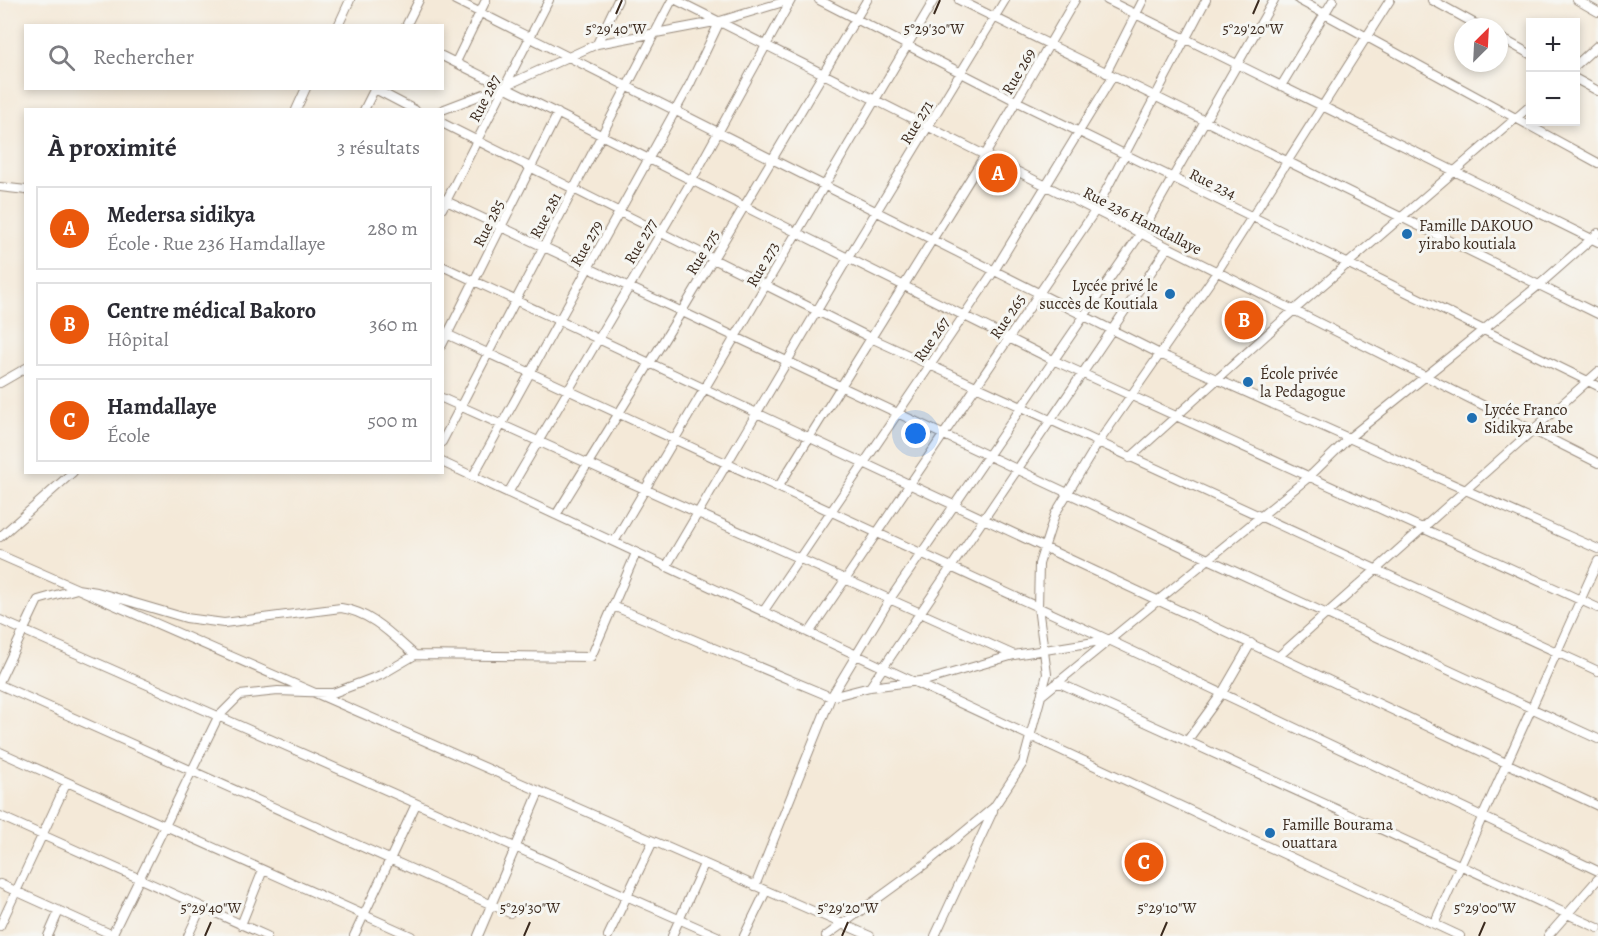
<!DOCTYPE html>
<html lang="fr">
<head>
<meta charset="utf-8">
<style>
  :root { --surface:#fff; --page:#f7f7f7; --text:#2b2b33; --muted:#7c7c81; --line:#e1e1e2; --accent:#ea580c }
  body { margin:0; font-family:Alegreya,serif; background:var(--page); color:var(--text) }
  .controls { position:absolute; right:18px; top:18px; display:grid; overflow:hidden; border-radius:0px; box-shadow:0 3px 9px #0003 }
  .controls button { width:54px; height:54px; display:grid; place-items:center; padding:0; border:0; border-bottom:2px solid var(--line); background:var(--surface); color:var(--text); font:30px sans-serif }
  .compass { position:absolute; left:1454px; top:18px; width:54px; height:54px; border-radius:50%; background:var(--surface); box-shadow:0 3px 9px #0003; rotate:24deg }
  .you { position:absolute; left:916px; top:434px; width:21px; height:21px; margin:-15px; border:4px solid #fff; border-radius:50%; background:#1a73e8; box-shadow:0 0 0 9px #1a73e833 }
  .badge { display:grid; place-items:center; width:39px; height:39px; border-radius:50%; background:var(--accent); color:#fff; font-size:20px; font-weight:700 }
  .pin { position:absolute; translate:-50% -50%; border:3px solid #fff; box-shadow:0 2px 6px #0006 }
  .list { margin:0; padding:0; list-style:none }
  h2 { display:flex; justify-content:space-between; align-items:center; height:78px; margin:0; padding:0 24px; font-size:26px }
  h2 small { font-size:20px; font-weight:400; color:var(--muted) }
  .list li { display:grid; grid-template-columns:39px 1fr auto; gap:18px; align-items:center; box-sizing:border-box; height:84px; margin:0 12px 12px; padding:0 12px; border:2px solid var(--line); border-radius:0px }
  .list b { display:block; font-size:22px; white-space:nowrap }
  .list p { margin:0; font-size:20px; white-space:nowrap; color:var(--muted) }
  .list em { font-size:20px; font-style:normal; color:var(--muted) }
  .icon { flex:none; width:33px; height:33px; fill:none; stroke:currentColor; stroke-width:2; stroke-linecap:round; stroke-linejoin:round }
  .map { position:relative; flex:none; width:1598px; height:936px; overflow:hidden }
  .search { position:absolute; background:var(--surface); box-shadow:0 3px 9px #0003; left:24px; top:24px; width:420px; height:66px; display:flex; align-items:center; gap:15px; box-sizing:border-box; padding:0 21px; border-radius:0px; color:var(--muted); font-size:22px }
  .panel { position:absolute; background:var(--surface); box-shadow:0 3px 9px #0003; left:24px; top:108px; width:420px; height:366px; border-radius:0px }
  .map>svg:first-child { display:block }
</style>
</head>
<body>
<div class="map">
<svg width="1598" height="936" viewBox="0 0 1598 936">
  <rect width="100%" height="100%" fill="#f6f6f2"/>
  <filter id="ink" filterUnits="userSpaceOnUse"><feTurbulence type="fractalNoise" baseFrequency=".0167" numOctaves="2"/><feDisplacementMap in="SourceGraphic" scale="12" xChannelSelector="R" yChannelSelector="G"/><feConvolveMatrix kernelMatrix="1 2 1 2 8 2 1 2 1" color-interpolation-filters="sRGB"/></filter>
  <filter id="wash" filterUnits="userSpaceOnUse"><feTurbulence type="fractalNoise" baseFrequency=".008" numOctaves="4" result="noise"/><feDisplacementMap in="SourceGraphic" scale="24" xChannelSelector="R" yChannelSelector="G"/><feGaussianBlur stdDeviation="1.35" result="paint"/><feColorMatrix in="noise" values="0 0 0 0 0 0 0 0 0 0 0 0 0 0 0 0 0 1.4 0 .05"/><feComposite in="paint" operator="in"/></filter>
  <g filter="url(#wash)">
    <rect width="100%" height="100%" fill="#f4e9d8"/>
  </g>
  <g filter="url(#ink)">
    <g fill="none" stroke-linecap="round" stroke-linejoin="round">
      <defs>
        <path id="minor" d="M455,0l705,354 438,195
          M676,0l922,463
          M819,0l197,101 582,285
          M959,0l639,314
          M1107,0l491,242
          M1299,0l299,163
          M1432,0l49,27
          M1577,0l21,12
          M338,26l12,-26
          M406,26l13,-26
          M1499,37l31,17
          M597,44l21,-44
          M442,56l613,305 543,247
          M456,62l30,-62
          M1576,65l22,-20
          M1106,73l37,-73
          M1576,79l22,12
          M1281,86l52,-86
          M373,88l42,22
          M296,110l10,-22
          M364,110l11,-22
          M442,110l63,-24 92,-42 123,-23 70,-21
          M442,123l429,215 727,333
          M0,187l26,3
          M442,199l766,360 390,180
          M442,209l107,-209
          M442,266l1156,540
          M442,332l667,308 489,231
          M442,345l116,-232
          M0,383l26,-15
          M442,398l572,257
          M442,442l230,-442
          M1130,458l164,-148 236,-204
          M442,462l1018,474
          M473,476l217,-392 30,-63
          M779,486l206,-331 90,-155
          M508,493l184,-313 99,-180
          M556,515l126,-204 185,-311
          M0,537l73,-65
          M614,542l320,-542
          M0,555l870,381
          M666,567l182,-309 157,-258
          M613,606l218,91 39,-10 58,-7 86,-25 93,-15
          M763,612l231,-341 119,-195
          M0,620l717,316
          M809,633l286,-422 111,-211
          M1279,656l319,-284
          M0,680l38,-80 39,-11 20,3 89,26 38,5 117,-15c30,4 52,28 74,47
          M1057,682l541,246
          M0,685l510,228
          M870,687l298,-440
          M1041,696l268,-219 41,-40 189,-152 59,-52
          M1187,741l35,-48 29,-50
          M0,752l411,184
          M0,816l267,120
          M0,884l115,52
          M755,886l76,-189 59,-98 251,-366 133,-233
          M1434,924l164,-363
          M241,925l22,-55
          M0,926l67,-144
          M112,935l106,-218 22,-22 38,-4 55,2 48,-18 34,-20 176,2 45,-104
          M48,936l11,-25
          M188,936l13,-28
          M354,936l62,-132
          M478,936l61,-144
          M608,936l45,-95
          M672,936l32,-72
          M744,936l22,-45
          M826,936l102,-74 66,-55 29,-44 24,-89 -9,-67 1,-43 16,-50 43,-71 119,-171 173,-272
          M935,936l58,-125
          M1548,936l50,-57"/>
      </defs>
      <use href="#minor" stroke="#988a7b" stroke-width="10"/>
      <use href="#minor" stroke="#fff" stroke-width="8"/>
    </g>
  </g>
  <path fill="none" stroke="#3b2a1e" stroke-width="2" d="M616,14l6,-14M934,14l6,-14M1253,14l6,-14M205,936l6,-14M524,936l6,-14M842,936l6,-14M1161,936l6,-14M1479,936l6,-14"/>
  <g fill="#1f6fb2" stroke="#f6f6f2" stroke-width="2">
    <circle cx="1407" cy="234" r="6"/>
    <circle cx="1170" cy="294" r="6"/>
    <circle cx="1248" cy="382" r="6"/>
    <circle cx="1472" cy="418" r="6"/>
    <circle cx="1270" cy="833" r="6"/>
  </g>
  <g text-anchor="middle" stroke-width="6" stroke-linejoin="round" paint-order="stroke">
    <g font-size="16" fill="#3b2a1e" stroke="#f6f6f2">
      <text transform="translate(1018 71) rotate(-60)" y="6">Rue 269</text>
      <text transform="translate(484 98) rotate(-63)" y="6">Rue 287</text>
      <text transform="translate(916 122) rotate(-59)" y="6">Rue 271</text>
      <text transform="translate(1213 183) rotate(26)" y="6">Rue 234</text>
      <text transform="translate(545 215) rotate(-62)" y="6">Rue 281</text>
      <text transform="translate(1143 220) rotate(27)" y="6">Rue 236 Hamdallaye</text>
      <text transform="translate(488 223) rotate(-64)" y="6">Rue 285</text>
      <text transform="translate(640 241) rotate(-60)" y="6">Rue 277</text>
      <text transform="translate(586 243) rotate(-61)" y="6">Rue 279</text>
      <text transform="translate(702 252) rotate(-59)" y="6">Rue 275</text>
      <text transform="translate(762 264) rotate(-60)" y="6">Rue 273</text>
      <text transform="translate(1007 316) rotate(-56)" y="6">Rue 265</text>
      <text transform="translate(931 339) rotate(-56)" y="6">Rue 267</text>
    </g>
    <g font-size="16" fill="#3b2a1e" stroke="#f6f6f2" text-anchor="start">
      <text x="1419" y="231">Famille DAKOUO<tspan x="1419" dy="18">yirabo koutiala</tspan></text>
      <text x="1158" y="291" text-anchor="end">Lycée privé le<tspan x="1158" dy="18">succès de Koutiala</tspan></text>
      <text x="1260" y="379">École privée<tspan x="1260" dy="18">la Pedagogue</tspan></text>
      <text x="1484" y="415">Lycée Franco<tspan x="1484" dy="18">Sidikya Arabe</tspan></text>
      <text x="1282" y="830">Famille Bourama<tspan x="1282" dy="18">ouattara</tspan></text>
    </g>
  </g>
  <g font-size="15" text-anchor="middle" fill="#3b2a1e" stroke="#f6f6f2" stroke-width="6" stroke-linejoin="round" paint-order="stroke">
    <text x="616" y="34">5°29'40"W</text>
    <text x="934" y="34">5°29'30"W</text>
    <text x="1253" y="34">5°29'20"W</text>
    <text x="211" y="913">5°29'40"W</text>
    <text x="530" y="913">5°29'30"W</text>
    <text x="848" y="913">5°29'20"W</text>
    <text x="1167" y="913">5°29'10"W</text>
    <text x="1485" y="913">5°29'00"W</text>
  </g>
</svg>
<div class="controls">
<button>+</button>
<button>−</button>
</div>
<svg class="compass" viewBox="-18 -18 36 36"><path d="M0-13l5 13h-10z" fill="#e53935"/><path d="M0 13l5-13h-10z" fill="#7c7c81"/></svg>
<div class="you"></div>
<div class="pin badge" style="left:998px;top:173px">A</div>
<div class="pin badge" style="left:1244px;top:320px">B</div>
<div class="pin badge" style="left:1144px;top:862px">C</div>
<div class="search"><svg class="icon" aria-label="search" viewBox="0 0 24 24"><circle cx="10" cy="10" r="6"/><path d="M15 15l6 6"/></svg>Rechercher</div>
<section class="panel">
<h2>À proximité<small>3 résultats</small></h2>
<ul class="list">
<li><span class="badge">A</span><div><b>Medersa sidikya</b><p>École · Rue 236 Hamdallaye</p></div><em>280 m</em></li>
<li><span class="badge">B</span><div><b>Centre médical Bakoro</b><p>Hôpital</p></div><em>360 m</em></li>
<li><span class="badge">C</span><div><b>Hamdallaye</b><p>École</p></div><em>500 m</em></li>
</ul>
</section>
</div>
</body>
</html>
